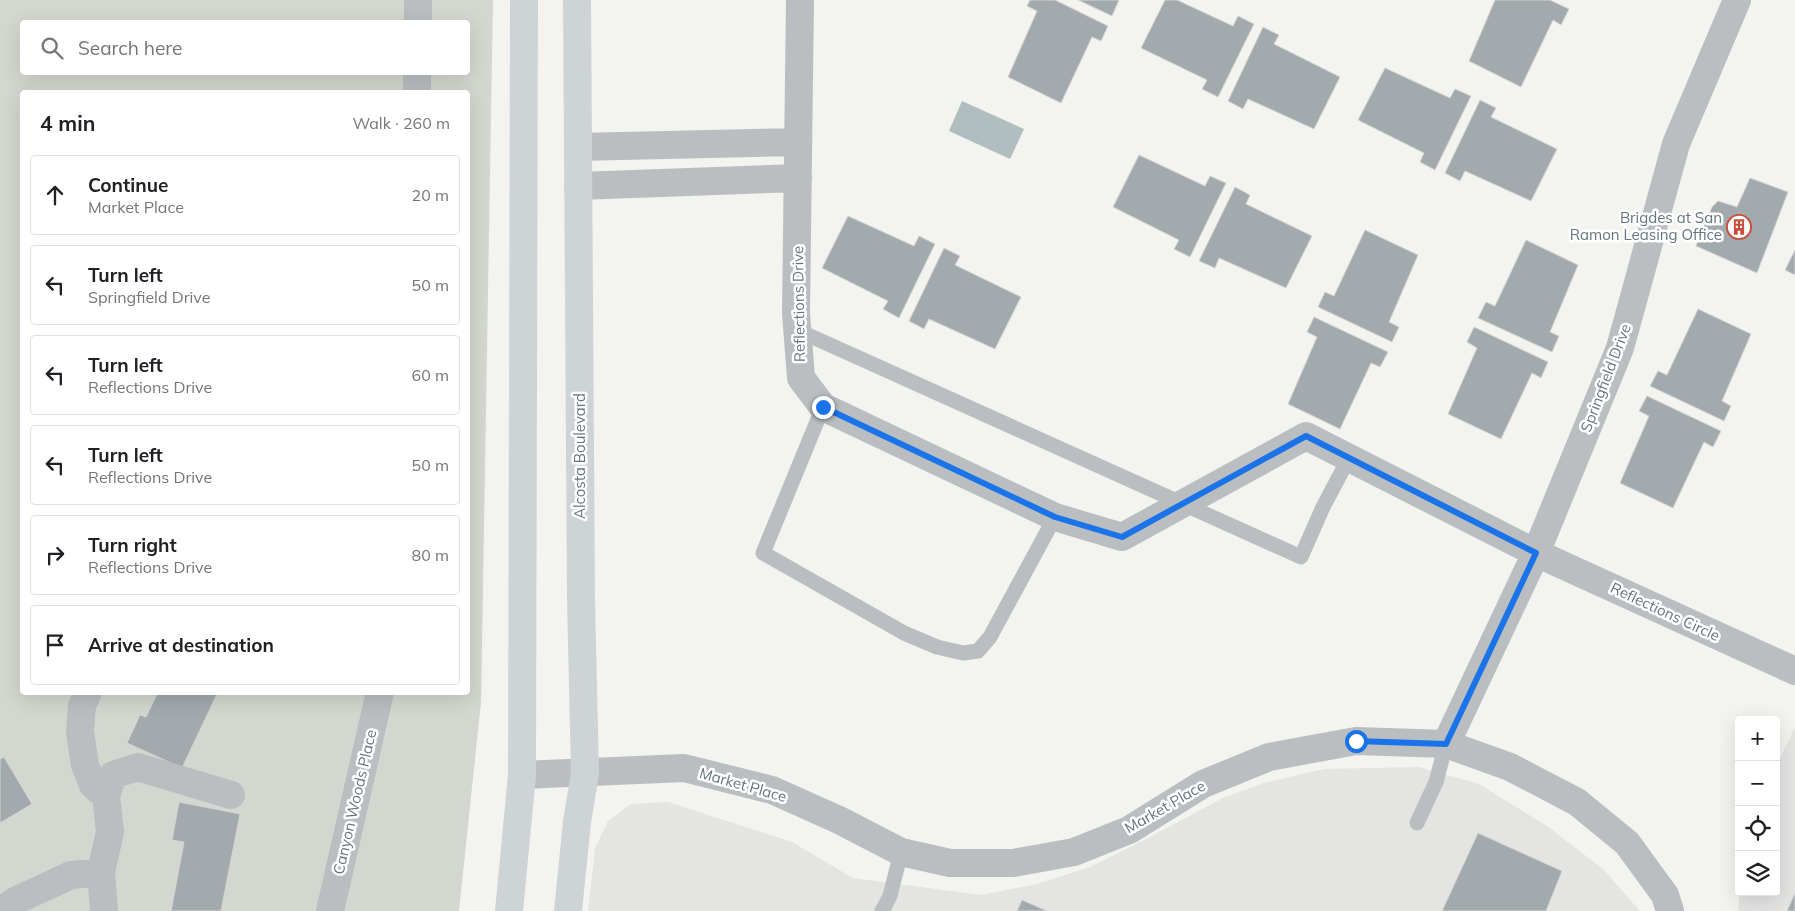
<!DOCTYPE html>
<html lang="en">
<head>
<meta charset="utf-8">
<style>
  :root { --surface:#fff; --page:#f6f6f6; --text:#202124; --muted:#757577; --line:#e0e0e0 }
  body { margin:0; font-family:Mulish,sans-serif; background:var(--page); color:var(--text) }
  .controls { position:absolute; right:15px; bottom:15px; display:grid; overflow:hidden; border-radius:5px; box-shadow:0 5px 20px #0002 }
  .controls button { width:45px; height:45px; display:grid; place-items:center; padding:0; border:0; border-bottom:1px solid var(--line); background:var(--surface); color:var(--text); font:25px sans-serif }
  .stop { position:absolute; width:15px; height:15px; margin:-11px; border:4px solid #1a73e8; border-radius:50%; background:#fff }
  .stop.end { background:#1a73e8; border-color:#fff; box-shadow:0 1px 5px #0008 }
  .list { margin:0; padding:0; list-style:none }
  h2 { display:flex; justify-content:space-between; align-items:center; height:65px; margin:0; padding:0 20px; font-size:21px }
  h2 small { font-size:16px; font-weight:400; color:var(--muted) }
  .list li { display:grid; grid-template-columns:32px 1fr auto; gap:15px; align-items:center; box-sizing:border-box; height:80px; margin:0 10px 10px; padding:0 10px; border:1px solid var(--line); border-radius:5px }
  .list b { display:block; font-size:19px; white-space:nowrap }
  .list p { margin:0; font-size:16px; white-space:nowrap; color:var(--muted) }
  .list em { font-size:16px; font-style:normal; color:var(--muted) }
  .icon { flex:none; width:28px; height:28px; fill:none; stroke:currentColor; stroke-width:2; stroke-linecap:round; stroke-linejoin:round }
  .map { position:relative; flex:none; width:1795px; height:911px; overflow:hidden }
  .search { position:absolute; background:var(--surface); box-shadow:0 5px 20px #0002; left:20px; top:20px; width:450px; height:55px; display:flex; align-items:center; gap:12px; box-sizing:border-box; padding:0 18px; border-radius:5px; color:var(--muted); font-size:19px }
  .panel { position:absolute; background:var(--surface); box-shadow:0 5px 20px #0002; left:20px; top:90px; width:450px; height:605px; border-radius:5px }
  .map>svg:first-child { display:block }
</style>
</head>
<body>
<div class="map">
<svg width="1795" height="911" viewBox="0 0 1795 911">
  <rect width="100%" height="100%" fill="#f3f3f0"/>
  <path fill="#e4e4e3" d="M1795,727v184h-57l2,-19h36v-125z
    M1419,767l60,17 68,42 56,43 37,42h-1052l7,-63 13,-27 23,-17 37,-2 124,40 61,36 128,17 56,-11 53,-17 58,-29 75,-40 41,-15 60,-14z"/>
  <path fill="#d3d7cf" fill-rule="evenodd" d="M0,0h493l-12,702 -22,209h-459zM22,22h446v50h-446zM22,92h446v600h-446z"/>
  <path fill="#b1bec0" d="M962,101l62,28 -14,30 -61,-28z"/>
  <path fill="#a2aaae" stroke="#d4d4d2" d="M1030,0h25l53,26 -7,15 -9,-4 -31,66 -53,-26 29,-66 -10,-5z
    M1078,0h41l-7,16z
    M1165,0h12l56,26 5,-10 16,8 -36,73 -16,-8 5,-9 -66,-32z
    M1495,0h55l19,9 -8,16 -8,-5 -32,67 -52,-26z
    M1263,27l16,8 -5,9 66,33 -26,52 -66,-30 -5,10 -15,-8z
    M1385,68l65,30 5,-9 16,7 -36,74 -15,-8 4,-9 -66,-33z
    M1480,100l16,8 -5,9 66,32 -26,52 -66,-30 -5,10 -15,-8z
    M1139,155l66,31 5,-10 16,7 -36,74 -16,-8 5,-9 -66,-33z
    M1750,178l38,14 -31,81 -61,-27 16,-39 6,-6 19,6z
    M1235,187l15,8 -4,9 66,32 -26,52 -67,-30 -4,10 -16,-7z
    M848,216l66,30 5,-10 16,8 -36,74 -16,-9 5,-8 -66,-33z
    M1365,230l53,25 -29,67 10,5 -7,15 -74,-35 7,-15 9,4z
    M1526,240l52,25 -28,67 9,4 -7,16 -74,-34 8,-16 9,4z
    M944,248l16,8 -5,9 66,32 -26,52 -66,-30 -5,10 -15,-8z
    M1795,250v25l-10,-5z
    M1698,309l53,25 -29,67 9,5 -7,15 -74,-35 8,-15 9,4z
    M1314,317l74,35 -8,15 -9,-4 -31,66 -52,-25 29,-67 -10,-5z
    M1474,327l74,35 -7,16 -9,-5 -31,66 -53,-25 29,-66 -10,-6z
    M1647,396l74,35 -8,16 -9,-5 -31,66 -53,-25 29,-67 -10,-5z
    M158,692h60l-36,76 -55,-25 13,-28 6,2z
    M4,757l28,47 -32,19v-64z
    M179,802l61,12 -19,97h-50l13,-69 -12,-2z
    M1478,833l84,38 -16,40h-104z
    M1795,893v18h-8z
    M1022,900l25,11h-30z"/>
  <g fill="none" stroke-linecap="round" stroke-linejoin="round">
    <path stroke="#babec1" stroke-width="15" d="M797,330l504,227 22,-50 26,-49
      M823,407l-60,146 141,80 33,14 26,6 15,-2 12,-14 65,-120
      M1417,823l19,-41 10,-38
      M882,911l8,-15 11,-44"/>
    <path stroke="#babec1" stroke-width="28" d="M800,0l-4,313 5,65 22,29 232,110 67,20 184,-101 230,117 259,118
      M418,22v-22
      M417,92v-20
      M578,147l220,-5
      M578,186l220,-8
      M88,692l-6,14 -2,25 5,34 8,20 13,11
      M1446,744l90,-191 84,-205 56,-204 61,-144
      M522,775l162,-7 88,22 67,30 62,32 49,11h63l61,-11 55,-22 74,-46 66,-27 87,-16 90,3 64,23 67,35 50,41 38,52 5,16
      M1,911l14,-10 56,-26 30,-3
      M104,911l-3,-39 9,-40 -4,-36 7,-21 25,-8 93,28
      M330,911l50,-219"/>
    <path stroke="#ced4d6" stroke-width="28" d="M509,911l13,-136 2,-775
      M568,911l9,-89 8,-49 -4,-174 -4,-599"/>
  </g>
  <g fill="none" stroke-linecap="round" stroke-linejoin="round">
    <path stroke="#1a73e8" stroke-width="6" d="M823,407l232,110 67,20 184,-101 230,117 -90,191 -90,-3"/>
  </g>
  <defs>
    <symbol id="building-ring" viewBox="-11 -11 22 22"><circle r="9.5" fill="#fff" stroke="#ca4d39" stroke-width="1.5"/><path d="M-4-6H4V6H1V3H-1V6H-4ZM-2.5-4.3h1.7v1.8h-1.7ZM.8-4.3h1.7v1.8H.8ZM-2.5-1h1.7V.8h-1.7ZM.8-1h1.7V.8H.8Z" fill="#ca4d39"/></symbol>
  </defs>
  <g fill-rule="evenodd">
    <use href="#building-ring" x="1725" y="213" width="28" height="28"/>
  </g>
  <g text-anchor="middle" stroke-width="5" stroke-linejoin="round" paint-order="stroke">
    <g font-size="15" fill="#66757d" stroke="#fff" text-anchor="end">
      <text x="1722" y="223">Brigdes at San<tspan x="1722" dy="17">Ramon Leasing Office</tspan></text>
    </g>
    <g font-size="15" fill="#66757d" stroke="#fff">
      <text transform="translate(799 304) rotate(-91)" y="5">Reflections Drive</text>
      <text transform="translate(1606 378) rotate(-69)" y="5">Springfield Drive</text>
      <text transform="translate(580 456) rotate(-90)" y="5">Alcosta Boulevard</text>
      <text transform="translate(1665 612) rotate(25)" y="5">Reflections Circle</text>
      <text transform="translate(743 785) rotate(16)" y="5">Market Place</text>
      <text transform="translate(355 802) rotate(-77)" y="5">Canyon Woods Place</text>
      <text transform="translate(1165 807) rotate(-30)" y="5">Market Place</text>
    </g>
  </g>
</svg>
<div class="controls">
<button>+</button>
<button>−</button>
<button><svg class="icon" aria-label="locate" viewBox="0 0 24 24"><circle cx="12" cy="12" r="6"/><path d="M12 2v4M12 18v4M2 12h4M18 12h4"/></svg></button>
<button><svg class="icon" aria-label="layers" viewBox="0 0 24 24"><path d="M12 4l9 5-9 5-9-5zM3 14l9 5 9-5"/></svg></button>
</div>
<div class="stop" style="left:1356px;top:741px"></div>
<div class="stop end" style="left:823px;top:407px"></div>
<div class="search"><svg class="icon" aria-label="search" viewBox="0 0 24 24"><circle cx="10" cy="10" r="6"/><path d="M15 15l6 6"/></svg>Search here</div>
<section class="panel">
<h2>4 min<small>Walk · 260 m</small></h2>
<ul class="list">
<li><svg class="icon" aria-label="ahead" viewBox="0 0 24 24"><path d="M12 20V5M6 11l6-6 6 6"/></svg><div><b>Continue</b><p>Market Place</p></div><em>20 m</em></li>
<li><svg class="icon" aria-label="left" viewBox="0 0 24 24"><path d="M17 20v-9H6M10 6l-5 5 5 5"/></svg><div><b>Turn left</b><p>Springfield Drive</p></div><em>50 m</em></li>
<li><svg class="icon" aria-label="left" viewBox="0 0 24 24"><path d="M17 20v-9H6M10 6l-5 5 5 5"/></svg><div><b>Turn left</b><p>Reflections Drive</p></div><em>60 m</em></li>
<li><svg class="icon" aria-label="left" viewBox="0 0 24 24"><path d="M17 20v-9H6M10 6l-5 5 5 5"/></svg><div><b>Turn left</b><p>Reflections Drive</p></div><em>50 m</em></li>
<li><svg class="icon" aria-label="right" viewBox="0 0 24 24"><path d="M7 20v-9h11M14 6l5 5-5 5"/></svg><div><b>Turn right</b><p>Reflections Drive</p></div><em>80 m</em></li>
<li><svg class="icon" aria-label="arrive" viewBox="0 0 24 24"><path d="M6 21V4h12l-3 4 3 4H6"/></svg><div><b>Arrive at destination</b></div></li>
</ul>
</section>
</div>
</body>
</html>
